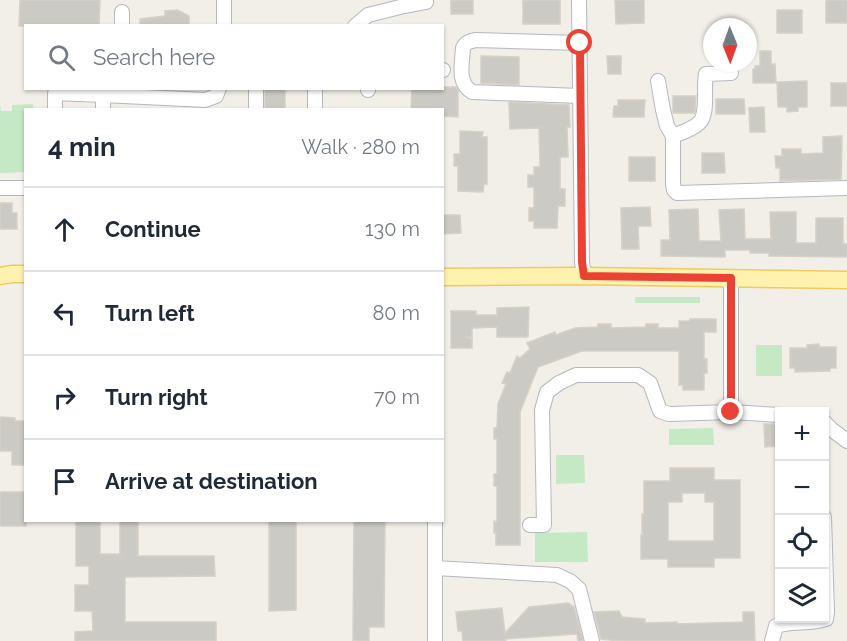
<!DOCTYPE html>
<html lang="en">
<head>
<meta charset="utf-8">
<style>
  :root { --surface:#fff; --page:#f6f6f7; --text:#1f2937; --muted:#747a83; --line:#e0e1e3 }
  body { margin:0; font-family:Raleway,sans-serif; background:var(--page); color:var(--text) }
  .controls { position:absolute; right:18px; bottom:18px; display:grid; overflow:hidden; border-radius:0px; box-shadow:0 2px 4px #0004 }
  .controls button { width:54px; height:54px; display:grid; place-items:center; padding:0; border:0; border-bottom:2px solid var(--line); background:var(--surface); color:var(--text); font:30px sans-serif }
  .compass { position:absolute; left:703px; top:18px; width:54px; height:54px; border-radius:50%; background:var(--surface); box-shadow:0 2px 4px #0004; rotate:179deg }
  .stop { position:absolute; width:18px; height:18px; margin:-14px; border:4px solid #ea4335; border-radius:50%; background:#fff }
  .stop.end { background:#ea4335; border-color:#fff; box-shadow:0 2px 6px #0008 }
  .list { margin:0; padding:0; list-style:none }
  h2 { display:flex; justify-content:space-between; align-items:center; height:78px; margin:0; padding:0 24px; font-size:26px }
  h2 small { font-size:20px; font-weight:400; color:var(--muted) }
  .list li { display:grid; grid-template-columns:39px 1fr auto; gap:18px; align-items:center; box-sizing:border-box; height:84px; padding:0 24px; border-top:2px solid var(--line) }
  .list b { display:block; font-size:22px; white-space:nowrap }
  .list em { font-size:20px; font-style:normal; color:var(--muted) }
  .icon { flex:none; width:33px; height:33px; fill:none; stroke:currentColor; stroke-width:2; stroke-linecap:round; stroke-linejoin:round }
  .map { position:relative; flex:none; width:847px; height:641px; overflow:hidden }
  .search { position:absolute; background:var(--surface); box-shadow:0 2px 4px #0004; left:24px; top:24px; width:420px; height:66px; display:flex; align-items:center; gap:15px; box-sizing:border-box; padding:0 21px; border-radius:0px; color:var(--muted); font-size:22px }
  .panel { position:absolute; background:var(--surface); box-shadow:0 2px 4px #0004; left:24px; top:108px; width:420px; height:414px; border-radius:0px }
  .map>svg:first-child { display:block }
</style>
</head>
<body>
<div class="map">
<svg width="847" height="641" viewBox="0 0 847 641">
  <rect width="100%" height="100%" fill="#f1efe8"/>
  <path fill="#c5e8c5" d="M0,104l1,7h11v-6l21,-1v5l-7,1 -1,62 -25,1z
    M635,297h65v6h-65z
    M756,345h26v31h-26z
    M713,428l1,17h-45v-16z
    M556,455h28l1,28 -29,1z
    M587,532l1,30h-53v-29z"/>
  <path fill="#cccac5" stroke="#d6d1c6" stroke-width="1.5" fill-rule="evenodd" d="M20,0h80l-1,26h-80z
    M451,0h22v14h-22z
    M523,0h37v24h-37z
    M615,0h29v23l-28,1z
    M826,0h21v23h-21z
    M177,10l12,6v10h-49v-7l25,-3v-5z
    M777,10h25v23h-25z
    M760,51h11v13h4l1,19h-23v-14h2v-3h5z
    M481,56l38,1v28l-38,-2z
    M607,56h14v18h-13z
    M807,81v26h-9v4l-11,1v-5h-9l-1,-25z
    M831,83h16v23h-16z
    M442,87h14l2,4v26l-16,-1v-6h-31l1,-22h30z
    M265,88h20v22h-20z
    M673,96h23l-1,17h-22z
    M716,99h28l1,15h-29z
    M618,100h27l-1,17h-31l1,-11h4z
    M509,102l60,3 1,22h-3l1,30h-8v32h5v17h-7l-1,22h-23v-7h-5v-13h5v-21h-6v-12h6v-8h6l-1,-39 -29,1z
    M764,107l1,25h-15l-1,-24z
    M460,131l23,1 -1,5h5v47h-3l-1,8 -25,-1v-25h-4v-12h6z
    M842,136l-1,43 -61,2v-13h-4l-1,-12h7v-7h19v5l22,-1v-16z
    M702,153h22l1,20h-23z
    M629,157h26v24h-26z
    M0,203h12v10h5v16h-17z
    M650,207l1,19h-13l1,23h-17l-1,-41z
    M698,209l1,32h22l-2,-31 25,-1 1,30h26l-1,-27h26v31h20v-25h27v26h4v13l-78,-1v-3h-19v-3h-25v7l-64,-1v-16h9l-1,-30z
    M442,215h18l1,18 -19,1z
    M529,307l-1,30h-31v-10l-25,1v9h-7l7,2v9h-21v-37h25v4h21v-7z
    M690,319h26v13h-12v27h3v14h-3v17h-21v-5h-4v-34h-97l-44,16 -18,45v133h-24v-12h-2v-12l3,1v-36h-3v-12h3v-35h-3v-11h3l1,-24 8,-20 -4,-1 5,-11 3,1 7,-17 3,2 10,-9 -3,-6 28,-11 1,3 19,-7 23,-1v-3h13v4l35,-1v-3h12v4h21v-7h11z
    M819,344v3h17v21h-6v3l-35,1v-4h-5v-20h17v-3z
    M0,417l15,1v3h11v44h-14v-14h-12z
    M764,424h16v22l-15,1z
    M670,468h44v12h26v78h-26v9h-46v-8h-27v-24h1v-21h2v-33h26zM682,493h23v9h9v39h-46v-39h14z
    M0,492h26v34h-26z
    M76,520h24v34h20v-34h18v36h76l1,20 -90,1v45h91v19h-141v-9l18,-1 -1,-20h-17v-26h14v-19h-13z
    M269,520h27v90l-27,1z
    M354,520h31l-1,107h-15v14h-16z
    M568,603l6,4 9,34h-5l-1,-7 -72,5 1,2h-43l-1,-10h-4l-2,-19 46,-4 3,25 24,-26z
    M619,611l3,6 23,2v4l32,-1v2l66,-2v-10h11l1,29h-136l-18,-2 -7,-27z"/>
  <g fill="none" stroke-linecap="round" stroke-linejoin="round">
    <defs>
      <path id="minor" d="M224,0v26
        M579,0l3,262 2,14
        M122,26v-14
        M355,26l13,-11 32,-8 26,-5
        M442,70h1
        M658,81l5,29 4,16 6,10v48l1,6 3,3 170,-5
        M368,88v2
        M103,95l102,5 11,-4 3,-8
        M580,96l-108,-4c-15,-9 -10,-28 -9,-44 3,-6 7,-7 13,-8l104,3
        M55,110v-17l48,2v15
        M256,110v-22
        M315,110v-22
        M673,136c8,-3 20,-7 26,-13 10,-9 4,-36 7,-49l25,-1
        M0,188h26
        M731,412l49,3
        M824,422l7,7 16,12
        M530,525h14l-2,-115 5,-18 12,-9 17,-8h62l12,8 10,28 9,3 62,-2v-134
        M435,568l122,7 13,6 9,8 13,52
        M435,641v-121
        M772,641l4,-15c18,-6 33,-1 50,-7l1,-7 -3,-95"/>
      <path id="major" d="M0,276l12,-2h14
        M442,277l142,-1 263,4"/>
    </defs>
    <use href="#minor" stroke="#b5b8bc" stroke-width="16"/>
    <use href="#major" stroke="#f2c960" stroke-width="19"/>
    <use href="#minor" stroke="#fff" stroke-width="14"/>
    <use href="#major" stroke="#fff2af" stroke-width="16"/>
  </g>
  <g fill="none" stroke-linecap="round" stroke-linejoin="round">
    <path stroke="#ea4335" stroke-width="8" d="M580,43l2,219 2,14 147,2v134"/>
  </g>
</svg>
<div class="controls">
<button>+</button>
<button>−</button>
<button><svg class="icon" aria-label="locate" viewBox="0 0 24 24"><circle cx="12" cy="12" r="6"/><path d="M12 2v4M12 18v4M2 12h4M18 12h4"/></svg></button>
<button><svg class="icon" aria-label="layers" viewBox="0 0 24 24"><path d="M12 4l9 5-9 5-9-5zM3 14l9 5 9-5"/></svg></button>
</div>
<svg class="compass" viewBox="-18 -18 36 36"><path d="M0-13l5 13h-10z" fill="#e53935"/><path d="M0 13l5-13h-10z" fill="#747a83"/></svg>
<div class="stop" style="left:580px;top:43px"></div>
<div class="stop end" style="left:731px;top:412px"></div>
<div class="search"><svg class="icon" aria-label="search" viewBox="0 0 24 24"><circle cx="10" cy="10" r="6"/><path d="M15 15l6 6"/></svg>Search here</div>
<section class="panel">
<h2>4 min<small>Walk · 280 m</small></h2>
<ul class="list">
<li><svg class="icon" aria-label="ahead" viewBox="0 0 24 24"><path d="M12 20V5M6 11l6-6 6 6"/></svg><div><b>Continue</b></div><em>130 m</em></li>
<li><svg class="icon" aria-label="left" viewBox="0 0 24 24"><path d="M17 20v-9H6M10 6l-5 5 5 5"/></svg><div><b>Turn left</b></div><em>80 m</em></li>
<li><svg class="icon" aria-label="right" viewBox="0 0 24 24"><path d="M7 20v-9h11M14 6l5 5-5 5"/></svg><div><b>Turn right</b></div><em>70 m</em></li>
<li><svg class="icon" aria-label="arrive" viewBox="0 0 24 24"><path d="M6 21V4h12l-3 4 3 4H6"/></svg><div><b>Arrive at destination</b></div></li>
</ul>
</section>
</div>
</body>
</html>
